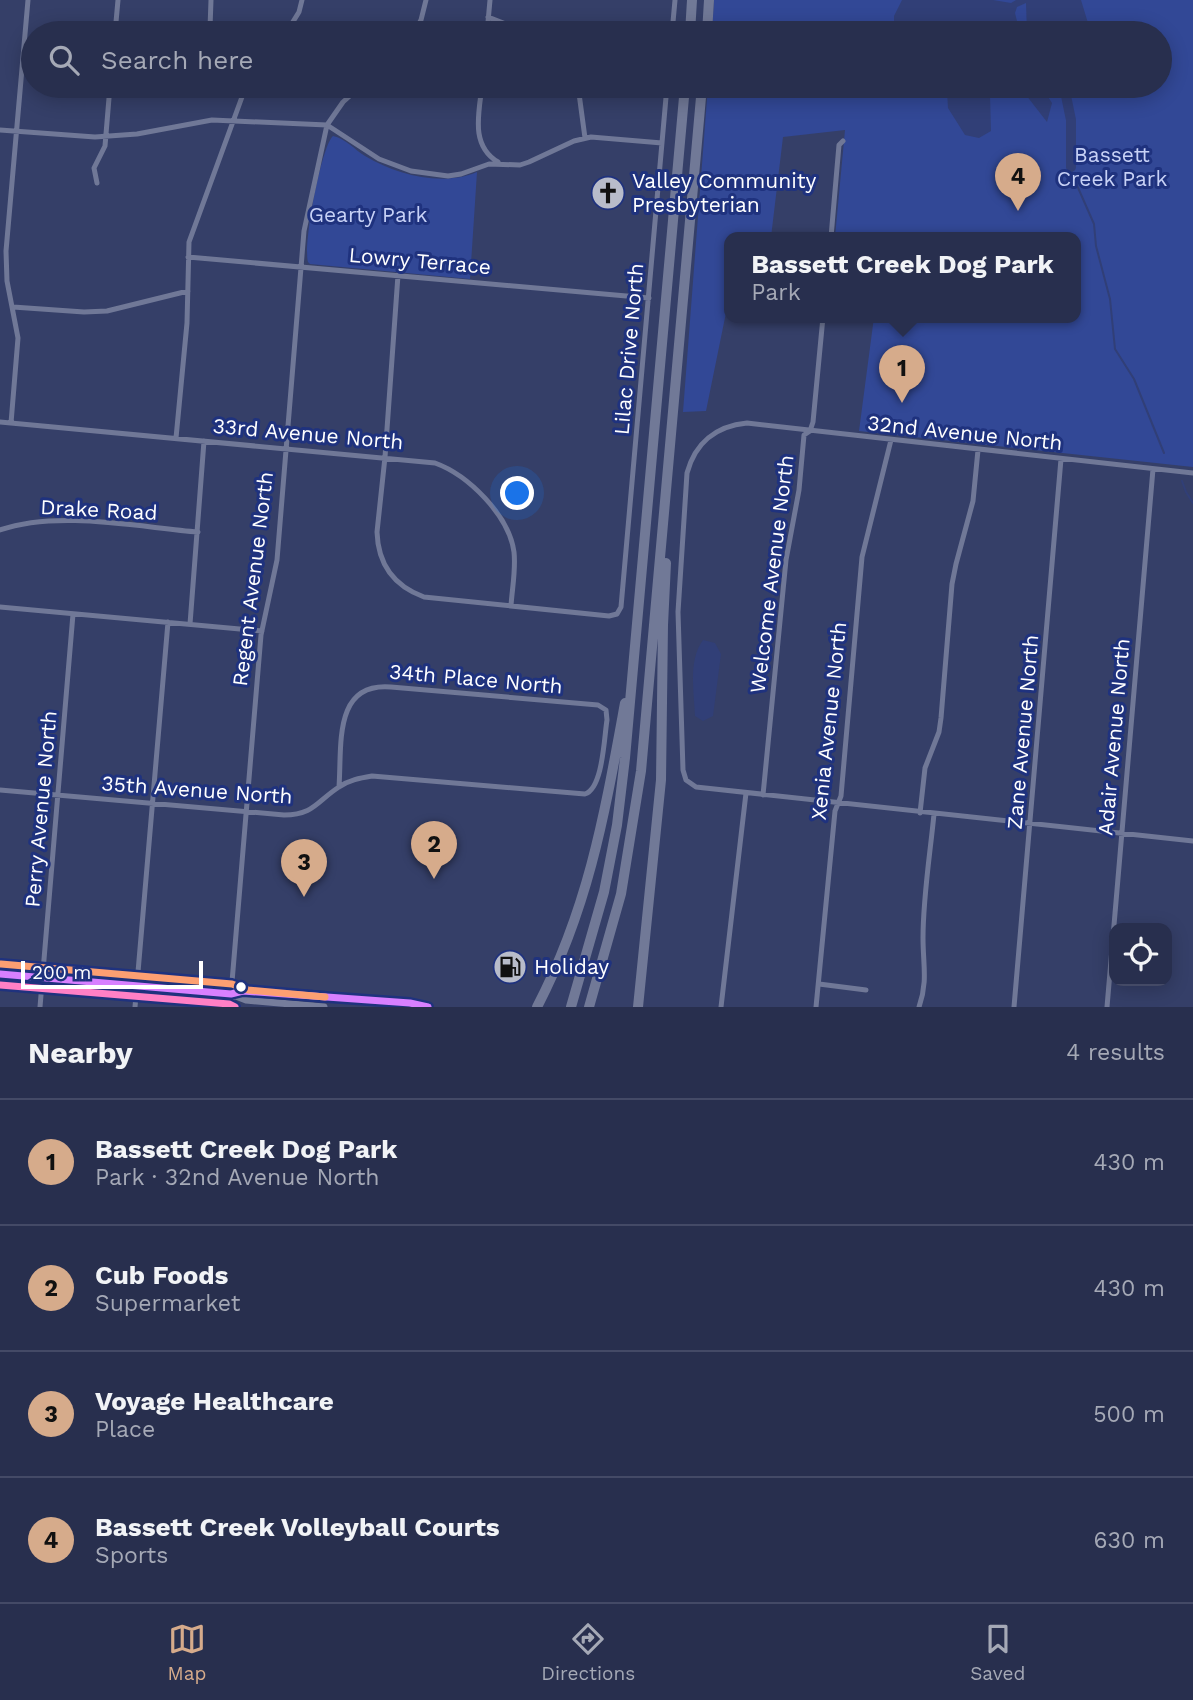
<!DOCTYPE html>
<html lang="en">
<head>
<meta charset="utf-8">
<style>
  :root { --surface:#282f4e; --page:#343b58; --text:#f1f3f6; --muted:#a5a9b6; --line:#444a66; --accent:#d6ab8b }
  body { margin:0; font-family:"Work Sans",sans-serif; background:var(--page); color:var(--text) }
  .controls { position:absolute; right:21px; bottom:21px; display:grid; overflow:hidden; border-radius:14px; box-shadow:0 4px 18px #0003 }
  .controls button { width:63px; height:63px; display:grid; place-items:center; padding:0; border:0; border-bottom:2px solid var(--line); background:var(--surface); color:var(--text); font:35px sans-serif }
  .scale { position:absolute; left:21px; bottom:18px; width:182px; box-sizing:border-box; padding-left:7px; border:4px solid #fff; border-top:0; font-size:19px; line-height:24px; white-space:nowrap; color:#fff; -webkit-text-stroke:5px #1f327e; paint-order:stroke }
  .you { position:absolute; left:518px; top:494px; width:24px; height:24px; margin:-18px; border:5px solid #fff; border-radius:50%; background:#1a73e8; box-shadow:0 0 0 10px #1a73e833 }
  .badge { display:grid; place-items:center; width:46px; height:46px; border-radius:50%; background:var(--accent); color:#111; font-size:23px; font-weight:700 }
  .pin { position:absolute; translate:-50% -58px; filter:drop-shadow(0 2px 4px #0008) }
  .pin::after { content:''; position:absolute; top:37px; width:24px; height:21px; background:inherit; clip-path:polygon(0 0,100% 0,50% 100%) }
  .popup { position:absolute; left:724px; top:232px; width:357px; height:91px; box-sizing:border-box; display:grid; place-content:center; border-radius:14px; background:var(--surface); filter:drop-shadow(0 2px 5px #0005); font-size:23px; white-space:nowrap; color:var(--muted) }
  .popup b { font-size:26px; color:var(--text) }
  .popup::after { content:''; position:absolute; left:50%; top:100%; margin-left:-14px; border:14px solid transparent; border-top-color:var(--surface) }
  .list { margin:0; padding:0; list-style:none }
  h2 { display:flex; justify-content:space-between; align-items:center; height:91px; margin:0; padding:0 28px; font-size:30px }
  h2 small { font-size:23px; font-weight:400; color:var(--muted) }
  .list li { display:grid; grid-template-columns:46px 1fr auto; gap:21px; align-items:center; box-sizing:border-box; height:126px; padding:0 28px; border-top:2px solid var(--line) }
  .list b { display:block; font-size:26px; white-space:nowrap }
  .list p { margin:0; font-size:23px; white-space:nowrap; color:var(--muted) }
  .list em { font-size:23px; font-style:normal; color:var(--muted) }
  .icon { flex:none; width:38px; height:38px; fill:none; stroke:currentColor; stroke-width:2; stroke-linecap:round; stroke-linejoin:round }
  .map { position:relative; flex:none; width:1193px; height:1007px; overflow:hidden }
  .search { position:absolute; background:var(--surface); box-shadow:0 4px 18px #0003; left:21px; right:21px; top:21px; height:77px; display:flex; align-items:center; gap:18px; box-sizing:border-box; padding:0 24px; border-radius:38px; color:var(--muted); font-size:26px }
  .sheet { height:595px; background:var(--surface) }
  nav { display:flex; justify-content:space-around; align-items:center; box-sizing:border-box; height:98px; border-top:2px solid var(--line); background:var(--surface); font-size:19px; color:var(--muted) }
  nav a { display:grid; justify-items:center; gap:4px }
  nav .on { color:var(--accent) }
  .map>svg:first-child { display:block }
</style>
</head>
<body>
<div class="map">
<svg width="1193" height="1007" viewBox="0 0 1193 1007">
  <rect width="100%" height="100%" fill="#353f68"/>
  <path fill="#324896" d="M714,0h479v467l-334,-36 15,-114h201v-80h-240l10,-107 -62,7 -12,100h-42v61l-23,113 -23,1 25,-326h452v-53h-448z
    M333,136c12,2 22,14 32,20 32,19 77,31 112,16l-7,107 -160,-15 -2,-2c-5,-17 13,-115 25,-126z"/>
  <path fill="#313f77" d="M902,0h91l18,3 5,-3h65l10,33h-64l-1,-30 -9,4 -2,6 5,20h-126v-17z
    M917,86h85l-12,9 1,36 -12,7 -14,-3 -17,-27 -1,-17 -20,1z
    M1019,86h22l11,17 -5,19z
    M703,640l12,3 6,11 -8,62 -10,5 -8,-5c-1,-24 -7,-56 8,-76z"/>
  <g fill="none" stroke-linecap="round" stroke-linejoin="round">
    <path stroke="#313f77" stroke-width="2" d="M1071,167l1,7 22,50 2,22 14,53 5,50 19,30 30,74
      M1182,481l4,11 7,11"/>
    <path stroke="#313f77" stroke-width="10" d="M1064,86l7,34v47"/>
    <path stroke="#707897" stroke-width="5" d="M488,17l40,16
      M210,28l1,-28
      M115,33l3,-33
      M170,33l81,-9 40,2
      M286,33l13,-21 3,-12
      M414,33l7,-13 5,-20
      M487,33l3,-33
      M672,33l3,-33
      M482,86c-3,27 -12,59 16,76
      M578,86l7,52
      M0,130l95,7 42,-3 75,-14 115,5 52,34 32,12 37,5 13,-2 28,-10 31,1 9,-3 45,-21 17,-4 71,6
      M97,183l-3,-15 11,-22 5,-60
      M831,237l8,-92 4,-4
      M188,257l461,41
      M398,275l-13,182 -8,75c1,32 17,54 47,65l185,19 8,-2 4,-7 46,-521
      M13,307l71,5 23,-1 81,-20
      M0,422l435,41c33,12 74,52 79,89 2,18 -2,37 -3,54
      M11,423l7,-85 -11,-57 -1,-30 22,-251
      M176,438l11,-115 2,-81 57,-156
      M1193,473l-446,-50c-31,3 -52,20 -60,50l-9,139 5,158 3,10 10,7 497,54
      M0,530c58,-20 137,-3 198,2
      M0,607l262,24
      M190,624l14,-183
      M0,790l284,25c30,0 33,-14 55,-28 10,-7 21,-9 33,-11l213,18c18,-6 19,-56 22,-74l-1,-10 -8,-5 -207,-18c-58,-5 -49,58 -52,100
      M763,795l23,-235 13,-70 5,-55 6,-4 3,-9 10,-105
      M920,813l5,-45 14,-36 2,-14 11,-134 4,-20 17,-63 5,-51
      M819,984l47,6
      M231,994l30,-359 16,-75 27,-329 23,-106 16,-23 18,-16
      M40,1007l33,-393
      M135,1007l33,-385
      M721,1007l25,-214
      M816,1007l19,-196 6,-15 21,-239 29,-117
      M919,1007c9,-26 4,-42 4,-69 0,-41 7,-83 11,-124
      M1014,1007l47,-548
      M1107,1007l46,-538"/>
    <path stroke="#767d9b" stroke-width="7" d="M0,974l231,20 15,6 78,7
      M231,994l12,-3 167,12 18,4
      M231,1007v-13"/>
    <path stroke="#717997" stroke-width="10" d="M690,33l2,-33
      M707,33l2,-33
      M537,1007c52,-100 68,-195 88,-304
      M571,1007l33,-115 13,-67 8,-67 60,-672
      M589,1007l32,-113 20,-123 61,-685
      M638,1007l23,-227 2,-155 3,-62"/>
    <defs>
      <path id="bus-1" d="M0,974l231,20 12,-3 167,12 18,4"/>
      <path id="bus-2" d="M0,985l229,19 6,3"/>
      <path id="bus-3" d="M1,964l231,20 16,6 77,7"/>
    </defs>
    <use href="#bus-1" stroke="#1f327e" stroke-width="12"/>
    <use href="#bus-2" stroke="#1f327e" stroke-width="12"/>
    <use href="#bus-3" stroke="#1f327e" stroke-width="12"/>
    <use href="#bus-1" stroke="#d880ff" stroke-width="7"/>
    <use href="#bus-2" stroke="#ff80c5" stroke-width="7"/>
    <use href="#bus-3" stroke="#fd9f72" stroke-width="7"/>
  </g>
  <defs>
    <symbol id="church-disc" viewBox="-11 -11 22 22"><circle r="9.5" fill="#b8bcca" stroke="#1f327e"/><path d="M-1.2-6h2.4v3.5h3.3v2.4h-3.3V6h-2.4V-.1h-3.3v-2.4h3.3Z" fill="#111"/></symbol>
    <symbol id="fuel-disc" viewBox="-11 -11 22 22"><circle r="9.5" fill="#b8bcca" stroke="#1f327e"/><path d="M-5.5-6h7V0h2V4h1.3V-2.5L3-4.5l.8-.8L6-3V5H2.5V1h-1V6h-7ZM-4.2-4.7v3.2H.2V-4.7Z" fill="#111"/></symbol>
  </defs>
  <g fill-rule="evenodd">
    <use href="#church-disc" x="589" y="174" width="38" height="38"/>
    <use href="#fuel-disc" x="491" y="948" width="38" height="38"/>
  </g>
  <circle fill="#fff" stroke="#1f327e" stroke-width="2.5" cx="241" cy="987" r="6"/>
  <g text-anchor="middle" stroke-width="6" stroke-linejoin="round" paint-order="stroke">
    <g font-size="21" fill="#c7d1f6" stroke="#1f327e">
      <text x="1112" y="162">Bassett<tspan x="1112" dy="24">Creek Park</tspan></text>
      <text x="368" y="222">Gearty Park</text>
    </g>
    <g font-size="21" fill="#fff" stroke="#1f327e" text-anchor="start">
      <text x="632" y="188">Valley Community<tspan x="632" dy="24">Presbyterian</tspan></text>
      <text x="534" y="974">Holiday</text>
    </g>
    <g font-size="21" fill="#fff" stroke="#1f327e">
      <text transform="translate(420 261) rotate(5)" y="7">Lowry Terrace</text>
      <text transform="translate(629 349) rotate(-85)" y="7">Lilac Drive North</text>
      <text transform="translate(965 433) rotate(6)" y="7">32nd Avenue North</text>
      <text transform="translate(308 434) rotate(5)" y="7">33rd Avenue North</text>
      <text transform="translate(99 510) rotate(3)" y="7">Drake Road</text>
      <text transform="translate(772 574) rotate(-83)" y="7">Welcome Avenue North</text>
      <text transform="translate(253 579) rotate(-83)" y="7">Regent Avenue North</text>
      <text transform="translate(476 679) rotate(5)" y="7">34th Place North</text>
      <text transform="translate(829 721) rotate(-84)" y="7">Xenia Avenue North</text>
      <text transform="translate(1023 732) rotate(-85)" y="7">Zane Avenue North</text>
      <text transform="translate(1114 737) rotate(-85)" y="7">Adair Avenue North</text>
      <text transform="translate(197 790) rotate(4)" y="7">35th Avenue North</text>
      <text transform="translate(41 809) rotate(-85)" y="7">Perry Avenue North</text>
    </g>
  </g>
</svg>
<div class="controls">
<button><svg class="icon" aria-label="locate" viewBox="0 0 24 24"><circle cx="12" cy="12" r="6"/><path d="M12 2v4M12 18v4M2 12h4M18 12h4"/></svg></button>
</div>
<div class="scale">200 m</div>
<div class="you"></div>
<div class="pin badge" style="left:902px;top:403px">1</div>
<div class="popup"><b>Bassett Creek Dog Park</b>Park</div>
<div class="pin badge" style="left:434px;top:879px">2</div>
<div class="pin badge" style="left:304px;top:897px">3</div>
<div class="pin badge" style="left:1018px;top:211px">4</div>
<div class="search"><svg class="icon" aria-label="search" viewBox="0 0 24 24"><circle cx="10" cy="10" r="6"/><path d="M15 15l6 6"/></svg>Search here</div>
</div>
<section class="sheet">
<h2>Nearby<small>4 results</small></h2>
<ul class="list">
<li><span class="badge">1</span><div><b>Bassett Creek Dog Park</b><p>Park · 32nd Avenue North</p></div><em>430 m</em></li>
<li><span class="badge">2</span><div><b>Cub Foods</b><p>Supermarket</p></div><em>430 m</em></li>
<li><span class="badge">3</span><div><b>Voyage Healthcare</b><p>Place</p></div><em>500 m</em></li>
<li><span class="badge">4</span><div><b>Bassett Creek Volleyball Courts</b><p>Sports</p></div><em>630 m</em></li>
</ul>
</section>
<nav>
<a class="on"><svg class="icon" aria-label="map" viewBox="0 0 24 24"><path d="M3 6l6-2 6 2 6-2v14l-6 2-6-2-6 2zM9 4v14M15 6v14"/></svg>Map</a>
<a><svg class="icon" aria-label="directions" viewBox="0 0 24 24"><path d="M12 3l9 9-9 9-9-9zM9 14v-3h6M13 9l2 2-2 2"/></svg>Directions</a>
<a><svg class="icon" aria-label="saved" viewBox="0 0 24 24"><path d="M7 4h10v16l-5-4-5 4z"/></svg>Saved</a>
</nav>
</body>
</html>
